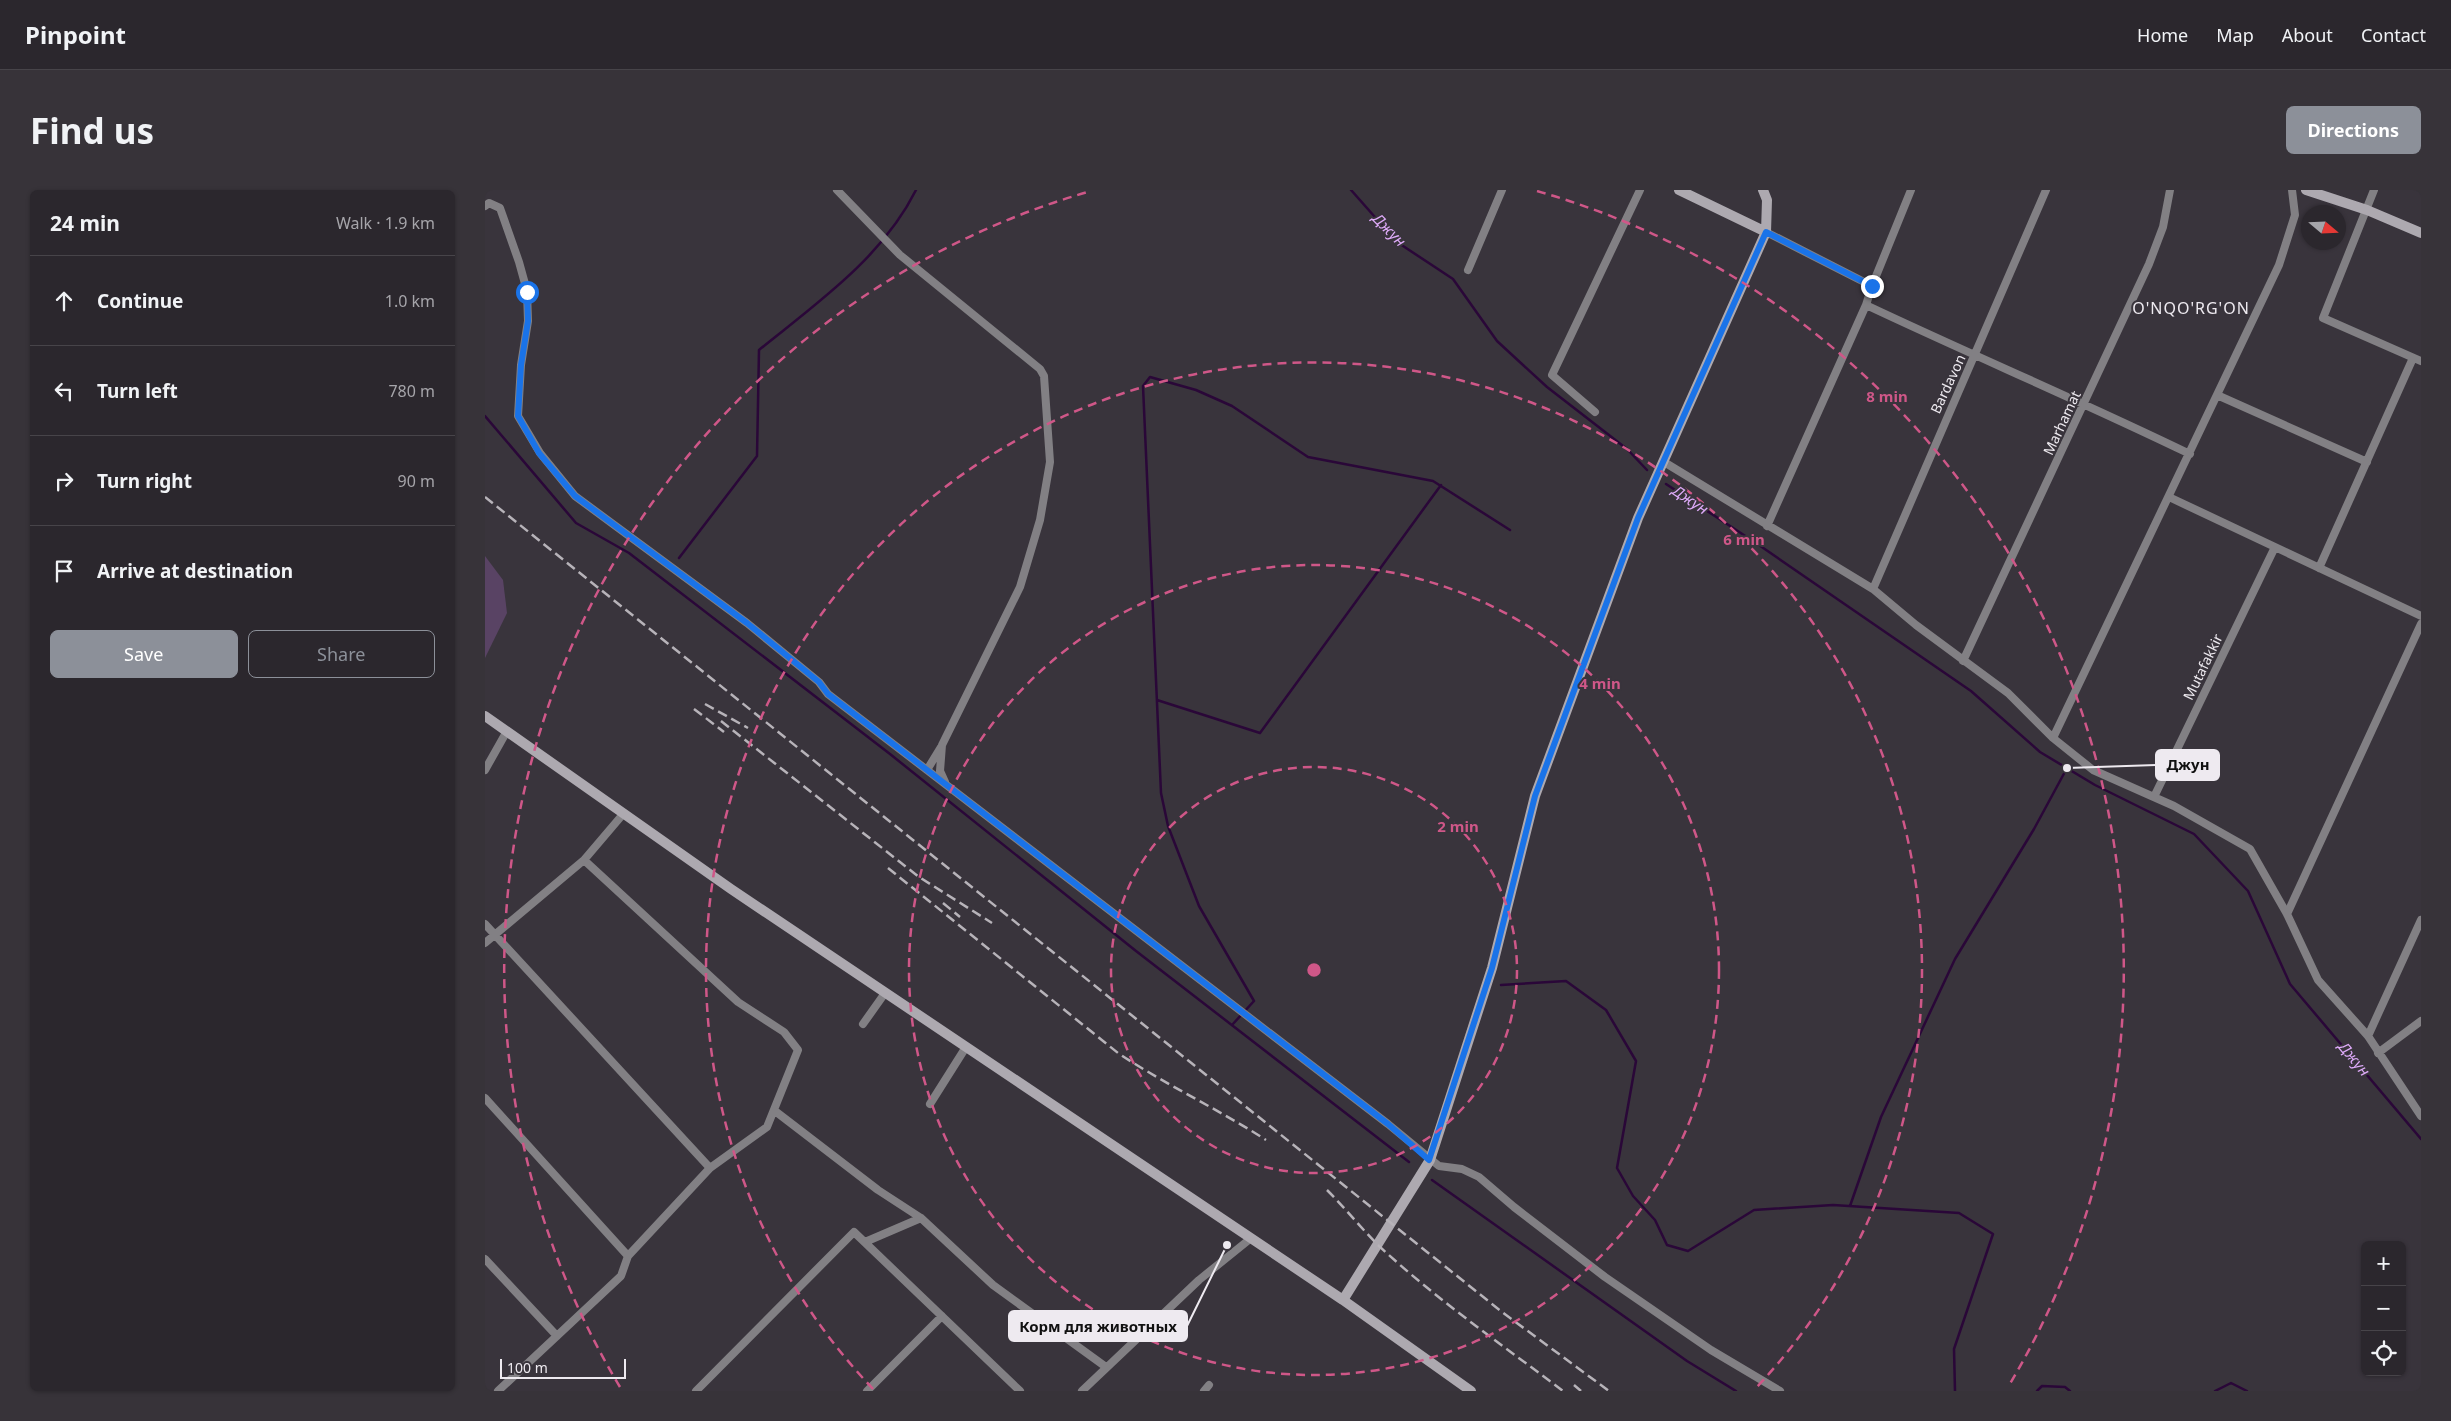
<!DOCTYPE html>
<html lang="en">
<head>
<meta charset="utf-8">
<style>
  :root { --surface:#2b272d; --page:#373339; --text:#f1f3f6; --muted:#a6a5aa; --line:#474449; --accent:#8c9099 }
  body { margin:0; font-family:"Noto Sans",sans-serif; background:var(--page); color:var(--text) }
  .controls { position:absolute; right:15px; bottom:15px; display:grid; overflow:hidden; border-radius:8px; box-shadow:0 1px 4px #0004 }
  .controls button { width:45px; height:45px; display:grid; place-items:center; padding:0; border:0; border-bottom:1px solid var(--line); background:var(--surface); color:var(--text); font:25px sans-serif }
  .compass { position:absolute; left:1816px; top:15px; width:45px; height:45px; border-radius:50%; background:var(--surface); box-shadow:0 1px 4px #0004; rotate:109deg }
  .scale { position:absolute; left:15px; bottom:12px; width:126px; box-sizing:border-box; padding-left:5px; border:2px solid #eeeaf0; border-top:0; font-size:14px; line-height:18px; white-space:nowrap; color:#eeeaf0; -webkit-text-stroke:4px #39343c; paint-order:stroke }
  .stop { position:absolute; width:15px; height:15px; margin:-11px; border:4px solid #1a73e8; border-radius:50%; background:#fff }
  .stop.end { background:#1a73e8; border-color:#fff; box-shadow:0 1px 5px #0008 }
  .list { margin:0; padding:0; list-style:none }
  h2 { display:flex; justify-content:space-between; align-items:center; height:65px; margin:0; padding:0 20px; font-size:21px }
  h2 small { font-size:16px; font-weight:400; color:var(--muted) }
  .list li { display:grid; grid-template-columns:32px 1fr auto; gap:15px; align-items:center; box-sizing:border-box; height:90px; padding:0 20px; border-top:1px solid var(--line) }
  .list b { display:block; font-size:19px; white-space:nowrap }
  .list em { font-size:16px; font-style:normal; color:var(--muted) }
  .actions { display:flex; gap:10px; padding:15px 20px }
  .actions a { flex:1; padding:11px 0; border:1px solid var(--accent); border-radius:8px; text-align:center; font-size:18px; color:var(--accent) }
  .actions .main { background:var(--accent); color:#fff }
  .icon { flex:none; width:28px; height:28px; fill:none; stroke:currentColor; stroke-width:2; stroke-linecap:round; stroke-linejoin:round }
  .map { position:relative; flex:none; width:1936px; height:1201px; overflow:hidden; border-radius:8px }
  header { display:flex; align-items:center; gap:30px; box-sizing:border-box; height:70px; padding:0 25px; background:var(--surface); border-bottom:1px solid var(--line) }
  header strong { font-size:24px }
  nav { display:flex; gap:28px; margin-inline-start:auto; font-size:18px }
  .intro { display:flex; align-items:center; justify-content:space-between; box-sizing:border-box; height:120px; padding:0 30px }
  h1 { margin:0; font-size:35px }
  .button { padding:12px 22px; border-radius:8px; background:var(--accent); color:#fff; font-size:18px; font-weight:700 }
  main { display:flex; gap:30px; padding:0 30px }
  aside { flex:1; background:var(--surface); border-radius:8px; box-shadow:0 1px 4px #0004 }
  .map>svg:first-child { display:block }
</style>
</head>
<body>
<header>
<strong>Pinpoint</strong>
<nav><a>Home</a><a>Map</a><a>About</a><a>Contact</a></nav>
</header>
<div class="intro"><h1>Find us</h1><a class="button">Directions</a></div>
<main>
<aside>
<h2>24 min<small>Walk · 1.9 km</small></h2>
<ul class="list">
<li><svg class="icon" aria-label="ahead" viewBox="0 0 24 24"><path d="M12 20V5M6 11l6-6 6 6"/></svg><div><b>Continue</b></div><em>1.0 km</em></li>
<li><svg class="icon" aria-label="left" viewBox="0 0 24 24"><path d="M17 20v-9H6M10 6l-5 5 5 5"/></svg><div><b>Turn left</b></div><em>780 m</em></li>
<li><svg class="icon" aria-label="right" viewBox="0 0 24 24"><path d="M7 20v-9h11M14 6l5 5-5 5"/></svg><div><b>Turn right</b></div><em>90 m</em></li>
<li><svg class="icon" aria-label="arrive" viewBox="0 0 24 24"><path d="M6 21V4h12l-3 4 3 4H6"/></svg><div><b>Arrive at destination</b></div></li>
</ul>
<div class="actions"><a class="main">Save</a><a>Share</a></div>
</aside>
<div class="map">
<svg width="1936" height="1201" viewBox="0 0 1936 1201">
  <rect width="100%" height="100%" fill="#39343c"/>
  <path fill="#594364" d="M0,366l18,24 4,33 -22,45z"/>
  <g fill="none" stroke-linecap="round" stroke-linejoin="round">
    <path stroke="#2a0738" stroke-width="2.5" d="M866,0l46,52 56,37 44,62 50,46 80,62 20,21
      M0,226l91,107 53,30 261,201 246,197 273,211
      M1181,294l90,59 215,148 69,61 55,33 99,49 54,57 42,93 131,155
      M194,368l78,-102 2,-106c58,-47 123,-92 157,-160
      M672,510l103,33 181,-248
      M1016,795l65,-4 40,29 30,51 -19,107 16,28 22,24 12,25 21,6 66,-41 79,-5 126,8 34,21 -39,115 1,42
      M747,835l22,-24 -55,-95 -31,-80 -7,-33 -18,-407 7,-9 46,13 36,16 76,51 125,24 77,49
      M947,990l255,181 49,30
      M1365,1016l31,-89 74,-158 79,-130 33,-61
      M1552,1201l5,-5 23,1 5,4
      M1730,1201l16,-8 16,8"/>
    <path stroke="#828084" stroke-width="8" d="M352,0l63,65 140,114 4,7 6,86 -10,58 -20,67 -78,158 -2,26 5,11
      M1889,0l-51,128 98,43
      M0,16l4,-3 11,5 19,54 8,29 1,30 -7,44 -3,51 22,37 35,43 172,127 72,59 9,12 560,430 51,42 23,3 17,8 35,30 91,70 106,73 69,41
      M1281,42l106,54
      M983,80l34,-80
      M1381,115c108,51 217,97 324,149
      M1732,205l150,67
      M1110,222l-43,-37 88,-185
      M1179,272l209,127 43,36 92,68 45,45 40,32 81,36 76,43 37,65 31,66 50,56 53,80
      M1684,307l252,119
      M1282,336l99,-221 6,-19 39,-96
      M1834,378l94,-210
      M1388,399l173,-399
      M1478,471l186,-397 14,-37 7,-37
      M1568,548l226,-473 16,-50 -3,-25
      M0,580l22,-39
      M442,580l14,-23
      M1669,607l121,-250
      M1802,724l134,-290
      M0,734l225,244
      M0,753l99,-83 40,-47
      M378,834l22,-31
      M1883,846l53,-116
      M1893,863l43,-32
      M0,908l143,158
      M445,914l36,-57
      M290,921l103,79 43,28 72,67 113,82
      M380,1052l56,-24
      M0,1069l72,77
      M13,1201l123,-115 7,-20 82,-88 57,-41 31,-77 -14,-18 -46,-30 -154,-142
      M211,1201l158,-159 166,159
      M382,1201l75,-75
      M597,1201l117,-111 51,-41
      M719,1201l5,-6"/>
    <path stroke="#ada9b0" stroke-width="10" d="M1194,0l87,42
      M1821,0l61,20 54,23
      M0,526l246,173 612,411 128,91
      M858,1110l87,-140 62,-192 43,-172 103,-278 128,-286 1,-32 -4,-10"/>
    <path stroke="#b7b3b9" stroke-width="2.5" stroke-dasharray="10 5" stroke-linecap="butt" d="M0,307l1017,815 107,79
      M220,514l43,24
      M209,519l30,23
      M236,531l198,156 73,46
      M403,678l230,185c48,32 100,56 148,87
      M458,713l17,14
      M842,1000c18,18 34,38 52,56 57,53 122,98 184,145
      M1089,1195l7,6"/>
  </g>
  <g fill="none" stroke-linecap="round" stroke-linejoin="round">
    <path stroke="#1a73e8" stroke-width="6" d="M42,102l1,29 -7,44 -3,51 21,37 36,43 172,127 72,59 9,12 560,430 41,36 63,-192 43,-172 103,-278 128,-286 106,54"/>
  </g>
  <g fill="none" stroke="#cf5788" stroke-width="2.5" stroke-dasharray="9 6">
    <circle cx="829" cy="780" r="203"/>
    <circle cx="829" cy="780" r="405"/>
    <path d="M388 1199A608 608 0 1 1 1270 1199"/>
    <path d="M135 1197A810 810 0 0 1 606 1M1052 1A810 810 0 0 1 1523 1197"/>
  </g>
  <g text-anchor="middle" stroke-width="4" stroke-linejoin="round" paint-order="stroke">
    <g font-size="14" fill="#eeeaf0" stroke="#39343c">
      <text transform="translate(1463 194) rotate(-65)" y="5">Bardavon</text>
      <text transform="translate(1577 233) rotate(-65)" y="5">Marhamat</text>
      <text transform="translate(1718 477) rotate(-64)" y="5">Mutafakkir</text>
    </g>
    <g font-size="15" font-style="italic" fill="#dfabfa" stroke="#39343c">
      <text transform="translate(904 40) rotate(45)" y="5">Джун</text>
      <text transform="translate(1205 310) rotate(34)" y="5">Джун</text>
      <text transform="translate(1869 869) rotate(50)" y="5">Джун</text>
    </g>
    <g font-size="16" letter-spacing="1" fill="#eeeaf0" stroke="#39343c">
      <text x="1706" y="124">O'NQO'RG'ON</text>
    </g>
  </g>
  <circle cx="829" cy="780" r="8" fill="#cf5788" stroke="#39343c" stroke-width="2.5"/>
  <g font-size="15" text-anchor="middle" font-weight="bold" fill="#cf5788" stroke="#39343c" stroke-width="4" stroke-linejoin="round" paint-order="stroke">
    <text x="1402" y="212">8 min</text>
    <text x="1259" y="355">6 min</text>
    <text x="1115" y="499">4 min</text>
    <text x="973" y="642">2 min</text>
  </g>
  <path fill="none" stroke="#eeeaf0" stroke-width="2" d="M1582 578L1671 575M742 1055L702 1136"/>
  <g fill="#eeeaf0" stroke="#39343c" stroke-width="2">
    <circle cx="1582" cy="578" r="5"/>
    <circle cx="742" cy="1055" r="5"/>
  </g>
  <g fill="#eeeaf0" stroke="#eeeaf0" stroke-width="2">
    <rect x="1671" y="560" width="63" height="30" rx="5"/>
    <rect x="524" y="1121" width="178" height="30" rx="5"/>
  </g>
  <g font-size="15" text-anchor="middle" font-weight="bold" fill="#111">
    <text x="1703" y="580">Джун</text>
    <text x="613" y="1142">Корм для животных</text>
  </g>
</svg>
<div class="controls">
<button>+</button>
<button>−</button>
<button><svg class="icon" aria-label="locate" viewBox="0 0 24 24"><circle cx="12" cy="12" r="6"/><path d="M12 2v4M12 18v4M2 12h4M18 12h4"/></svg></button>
</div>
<svg class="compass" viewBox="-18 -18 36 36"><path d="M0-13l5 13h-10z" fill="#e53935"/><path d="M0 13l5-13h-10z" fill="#a6a5aa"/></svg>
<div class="scale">100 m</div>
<div class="stop" style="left:42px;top:102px"></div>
<div class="stop end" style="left:1387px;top:96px"></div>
</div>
</main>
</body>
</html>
